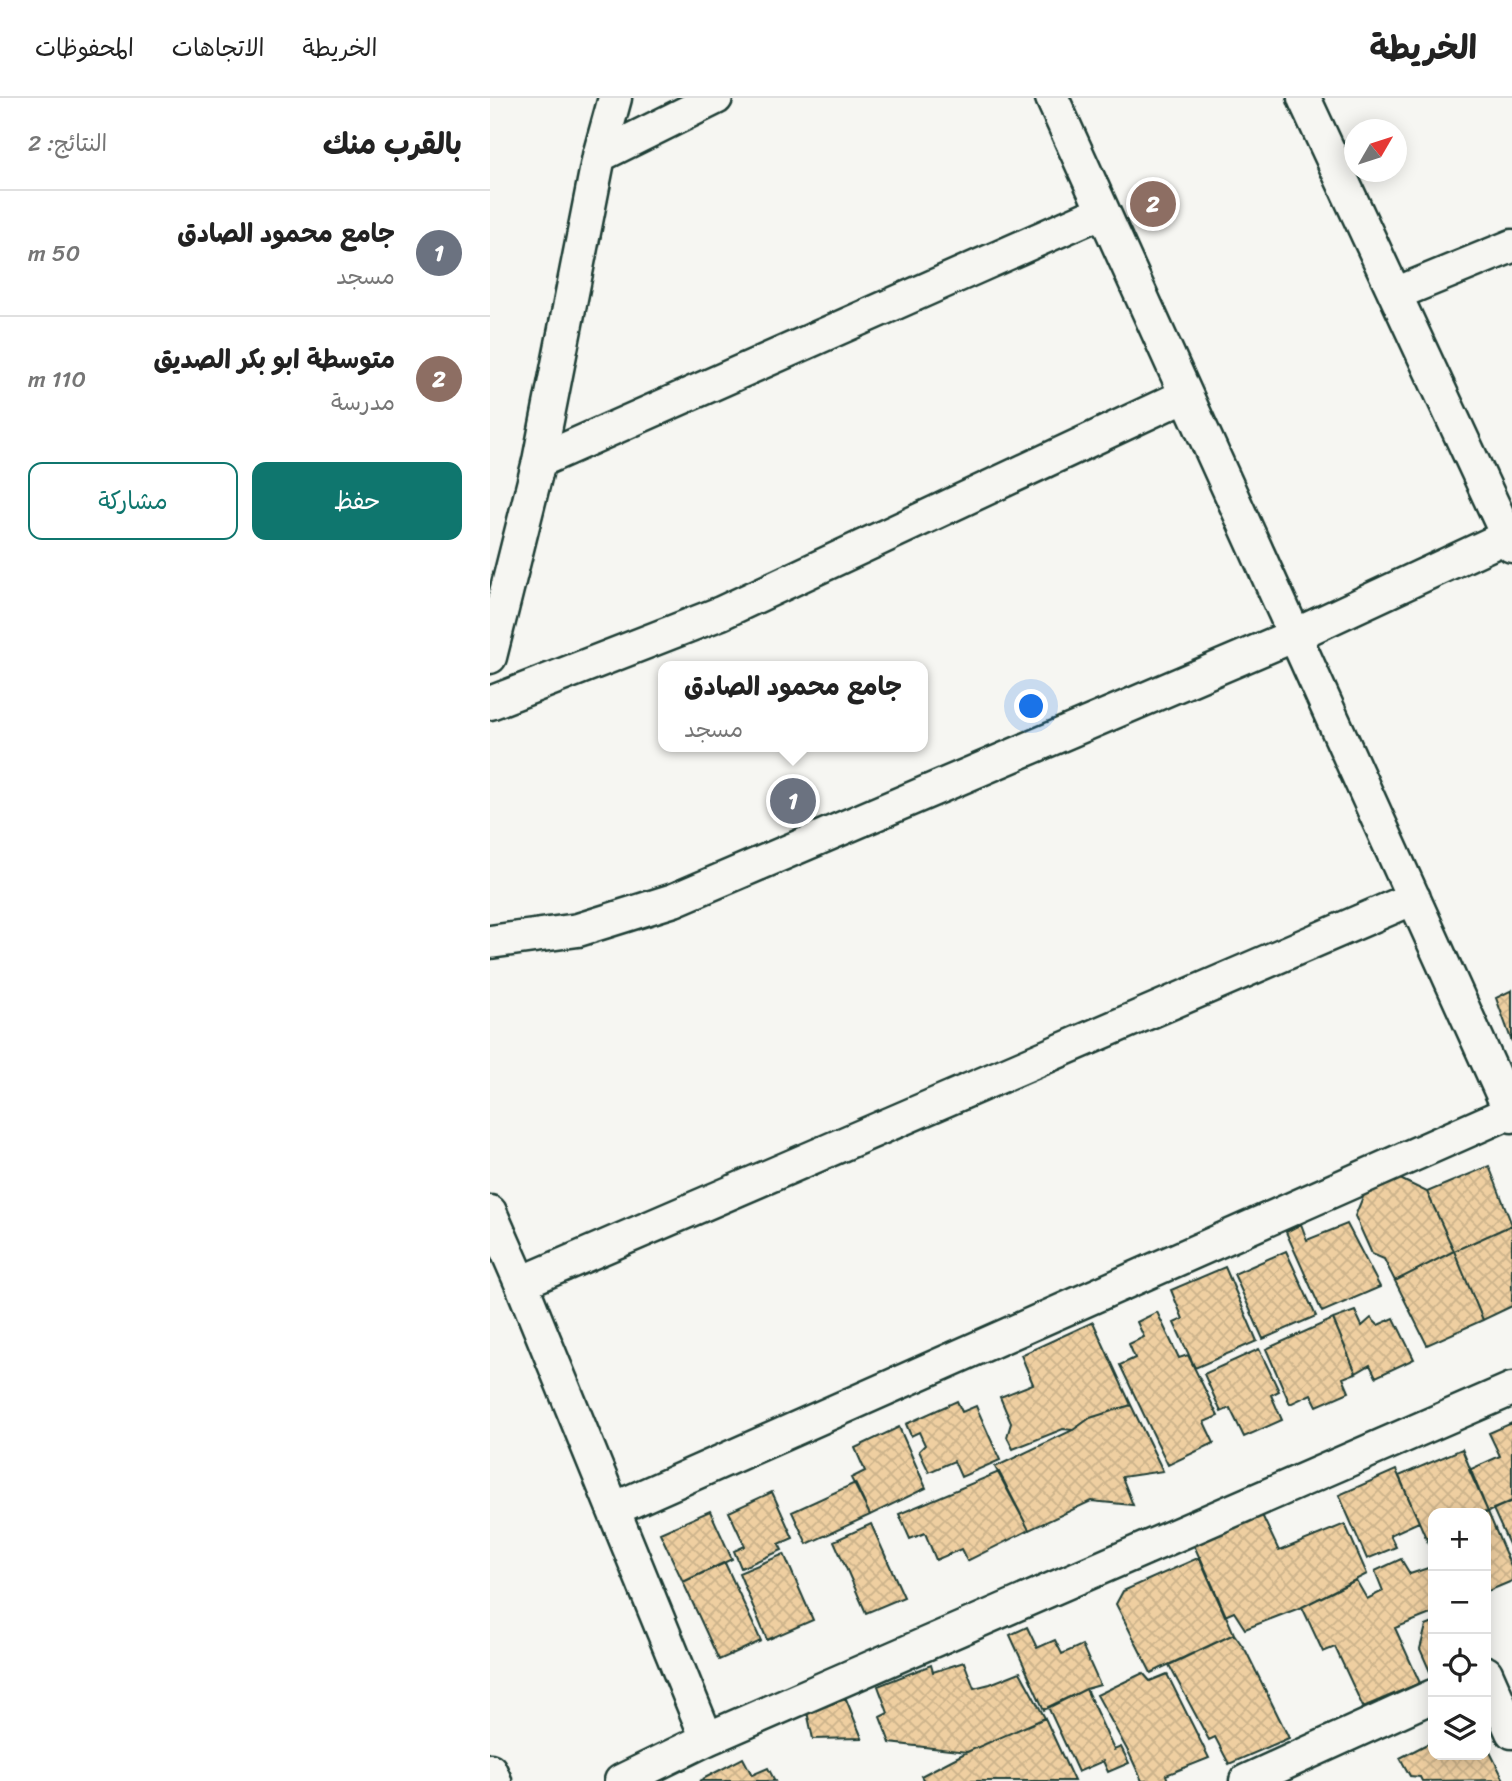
<!DOCTYPE html>
<html lang="ar">
<head>
<meta charset="utf-8">
<style>
  :root { --surface:#fff; --page:#f2f2f2; --text:#222; --muted:#767676; --line:#e0e0e0; --accent:#0f766e }
  body { margin:0; font-family:Sriracha,"Playpen Sans Arabic",sans-serif; background:var(--page); color:var(--text); direction:rtl }
  .controls { position:absolute; right:21px; bottom:21px; display:grid; overflow:hidden; border-radius:14px; box-shadow:0 4px 18px #0003 }
  .controls button { width:63px; height:63px; display:grid; place-items:center; padding:0; border:0; border-bottom:2px solid var(--line); background:var(--surface); color:var(--text); font:35px sans-serif }
  .compass { position:absolute; left:854px; top:21px; width:63px; height:63px; border-radius:50%; background:var(--surface); box-shadow:0 4px 18px #0003; rotate:51deg }
  .you { position:absolute; left:542px; top:609px; width:24px; height:24px; margin:-18px; border:5px solid #fff; border-radius:50%; background:#1a73e8; box-shadow:0 0 0 10px #1a73e833 }
  .badge { display:grid; place-items:center; width:46px; height:46px; border-radius:50%; background:var(--accent); color:#fff; font-size:23px; font-weight:700 }
  .pin { position:absolute; translate:-50% -50%; border:4px solid #fff; box-shadow:0 2px 7px #0006 }
  .popup { position:absolute; left:168px; top:563px; width:270px; height:91px; box-sizing:border-box; display:grid; place-content:center; border-radius:14px; background:var(--surface); filter:drop-shadow(0 2px 5px #0005); font-size:23px; white-space:nowrap; color:var(--muted) }
  .popup b { font-size:26px; color:var(--text) }
  .popup::after { content:''; position:absolute; left:50%; top:100%; margin-left:-14px; border:14px solid transparent; border-top-color:var(--surface) }
  .list { margin:0; padding:0; list-style:none }
  h2 { display:flex; justify-content:space-between; align-items:center; height:91px; margin:0; padding:0 28px; font-size:30px }
  h2 small { font-size:23px; font-weight:400; color:var(--muted) }
  .list li { display:grid; grid-template-columns:46px 1fr auto; gap:21px; align-items:center; box-sizing:border-box; height:126px; padding:0 28px; border-top:2px solid var(--line) }
  .list b { display:block; font-size:26px; white-space:nowrap }
  .list p { margin:0; font-size:23px; white-space:nowrap; color:var(--muted) }
  .list em { font-size:23px; font-style:normal; color:var(--muted) }
  .actions { display:flex; gap:14px; padding:21px 28px }
  .actions a { flex:1; padding:16px 0; border:2px solid var(--accent); border-radius:14px; text-align:center; font-size:24px; color:var(--accent) }
  .actions .main { background:var(--accent); color:#fff }
  .icon { flex:none; width:38px; height:38px; fill:none; stroke:currentColor; stroke-width:2; stroke-linecap:round; stroke-linejoin:round }
  .map { position:relative; flex:none; width:1022px; height:1683px; overflow:hidden; direction:ltr }
  header { display:flex; align-items:center; gap:42px; box-sizing:border-box; height:98px; padding:0 35px; background:var(--surface); border-bottom:2px solid var(--line) }
  header strong { font-size:33px }
  nav { display:flex; gap:38px; margin-inline-start:auto; font-size:24px }
  main { display:flex }
  aside { flex:1; background:var(--surface) }
  .map>svg:first-child { display:block }
</style>
</head>
<body>
<header>
<strong>الخريطة</strong>
<nav><a>الخريطة</a><a>الاتجاهات</a><a>المحفوظات</a></nav>
</header>
<main>
<div class="map">
<svg width="1022" height="1683" viewBox="0 0 1022 1683">
  <defs>
    <pattern id="building-cross-hatch" width="8" height="8" patternUnits="userSpaceOnUse" patternTransform="scale(1.75)"><rect width="8" height="8" fill="#efcfa1"/><path d="M0 0l8 8M0 8l8-8" fill="none" stroke="#ccb38b"/></pattern>
  </defs>
  <rect width="100%" height="100%" fill="#f6f6f2"/>
  <filter id="ink" filterUnits="userSpaceOnUse"><feTurbulence type="fractalNoise" baseFrequency=".0143" numOctaves="2"/><feDisplacementMap in="SourceGraphic" scale="14" xChannelSelector="R" yChannelSelector="G"/><feConvolveMatrix kernelMatrix="1 2 1 2 8 2 1 2 1" color-interpolation-filters="sRGB"/></filter>
  <g filter="url(#ink)">
    <path fill="url(#building-cross-hatch)" stroke="#1f3d34" stroke-width="2" d="M1022,892v52l-16,-44z
      M999,1068l23,59 -58,26 -27,-59z
      M906,1079l31,15 27,59 -59,30 -11,-22 -12,-5 -17,-38 10,-24z
      M811,1126l6,16 40,-16 33,63 -58,25 -36,-80z
      M1022,1127v81l-29,14 -29,-69z
      M796,1153l30,65 -53,23 -29,-65z
      M964,1153l29,69 -56,25 -32,-64z
      M735,1169l32,74 -62,27 -21,-45 9,-4 -12,-29z
      M865,1213l7,15 9,-8 7,7 16,-7 20,41 -38,18 -6,-12 -14,8 -23,-54z
      M667,1214l22,46 9,-3 30,61 -14,6 10,21 -46,22 -48,-100 15,-7 -6,-14 15,-7 -7,-15z
      M843,1221l23,54 -13,5 6,14 -32,14 -6,-12 -21,10 -24,-55z
      M603,1224l38,83 -41,13 -17,12 -10,-1 -50,20 -6,-12 4,-14 -11,-26 33,-13 -12,-29z
      M769,1251l20,42 -8,4 11,25 -38,17 -14,-29 -9,4 -17,-38z
      M467,1303l5,11 14,-6 24,54 -39,17 -7,-16 -25,11 -10,-21 6,-6 -6,-13 -8,4 -5,-12z
      M641,1307l32,66 -41,6 11,28 -42,-4 -62,29 -34,-63 78,-37 17,-12z
      M1022,1325v78l-24,11 -19,-42 31,-14 -11,-23z
      M409,1329l27,61 -56,27 -19,-37 14,-7 -10,-23z
      M972,1351l26,63 -55,1v22l-7,3 -27,-62z
      M906,1372l23,52 -29,13 6,12 -29,12 -28,-64z
      M509,1374l30,58 -62,31 -6,-12 -25,11 -11,-27 -15,6 -11,-25z
      M365,1385l15,32 -63,29 -15,-32z
      M282,1394l21,46 -14,6 3,6 -41,18 -7,-17 11,-5 -16,-34z
      M1022,1403v50l-19,-42z
      M220,1413l22,48 -49,23 -23,-49z
      M998,1414l24,57v12l-26,11 -1,-79z
      M772,1417l17,36 66,-27 22,50 -65,33 -57,22 -11,-17 -9,4 -32,-73z
      M381,1426l33,73 -38,16 -32,-72z
      M943,1437v20l-7,-17z
      M294,1456l29,66 -46,20 -28,-67z
      M710,1459l34,77 -83,39 -35,-69 7,-13z
      M911,1461l9,15 21,-7 2,5v41l-38,15 25,55 -57,24 -28,-60 -12,5 -21,-45 54,-27 11,19 16,-8 -8,-20z
      M235,1465l36,78 -42,19 -36,-78z
      M943,1525v50l-2,1 -11,-25 6,-23z
      M537,1529l10,21 18,-8 7,14 20,-9 18,40 -14,4 -42,21 -34,-75z
      M744,1536l12,17 43,87 -60,26 -14,-27 -6,3 -40,-75z
      M474,1564l10,26 16,-4 30,-12 25,46 -78,34 -77,-9 -10,-26 8,-4 -10,-27 53,-21 2,7z
      M653,1575l7,8 17,-7 42,84 -43,17 2,6h-26l-12,-26 -33,-60z
      M596,1591l28,61 7,-3 8,16 -21,9 -5,-11 -25,11 -30,-65z
      M356,1601l16,39 -49,1 -6,-27z
      M555,1620l29,63h-150l-3,-5 46,-24z
      M943,1643v14h53v-11l18,36 -82,1 -2,-4 -10,-1 -10,-18z
      M253,1660l9,17 16,-7 7,13h-76z"/>
    <g fill="none" stroke-linecap="round" stroke-linejoin="round">
      <defs>
        <path id="minor" d="M562,0l460,1018
          M814,0l208,448
          M109,58l117,-58
          M905,196l117,-48
          M49,363l564,-250
          M0,559l49,-196 60,-305 16,-58
          M0,605l231,-90 465,-218
          M0,844l88,-12 96,-30 621,-265 217,-101
          M0,1114l31,71 186,456
          M31,1185l893,-385
          M124,1411l896,-397
          M996,1575l26,59
          M0,1672l5,11
          M131,1683l86,-42 805,-350
          M756,1683l187,-85"/>
      </defs>
      <use href="#minor" stroke="#1f3d34" stroke-width="37"/>
      <use href="#minor" stroke="#f6f6f2" stroke-width="32"/>
    </g>
  </g>
</svg>
<div class="controls">
<button>+</button>
<button>−</button>
<button><svg class="icon" aria-label="locate" viewBox="0 0 24 24"><circle cx="12" cy="12" r="6"/><path d="M12 2v4M12 18v4M2 12h4M18 12h4"/></svg></button>
<button><svg class="icon" aria-label="layers" viewBox="0 0 24 24"><path d="M12 4l9 5-9 5-9-5zM3 14l9 5 9-5"/></svg></button>
</div>
<svg class="compass" viewBox="-18 -18 36 36"><path d="M0-13l5 13h-10z" fill="#e53935"/><path d="M0 13l5-13h-10z" fill="#767676"/></svg>
<div class="you"></div>
<div class="pin badge" style="left:303px;top:703px;background:#6b7280">1</div>
<div class="popup"><b>جامع محمود الصادق</b>مسجد</div>
<div class="pin badge" style="left:663px;top:106px;background:#8d6e63">2</div>
</div>
<aside>
<h2>بالقرب منك<small>النتائج: 2</small></h2>
<ul class="list">
<li><span class="badge" style="background:#6b7280">1</span><div><b>جامع محمود الصادق</b><p>مسجد</p></div><em>50 m</em></li>
<li><span class="badge" style="background:#8d6e63">2</span><div><b>متوسطة ابو بكر الصديق</b><p>مدرسة</p></div><em>110 m</em></li>
</ul>
<div class="actions"><a class="main">حفظ</a><a>مشاركة</a></div>
</aside>
</main>
</body>
</html>
